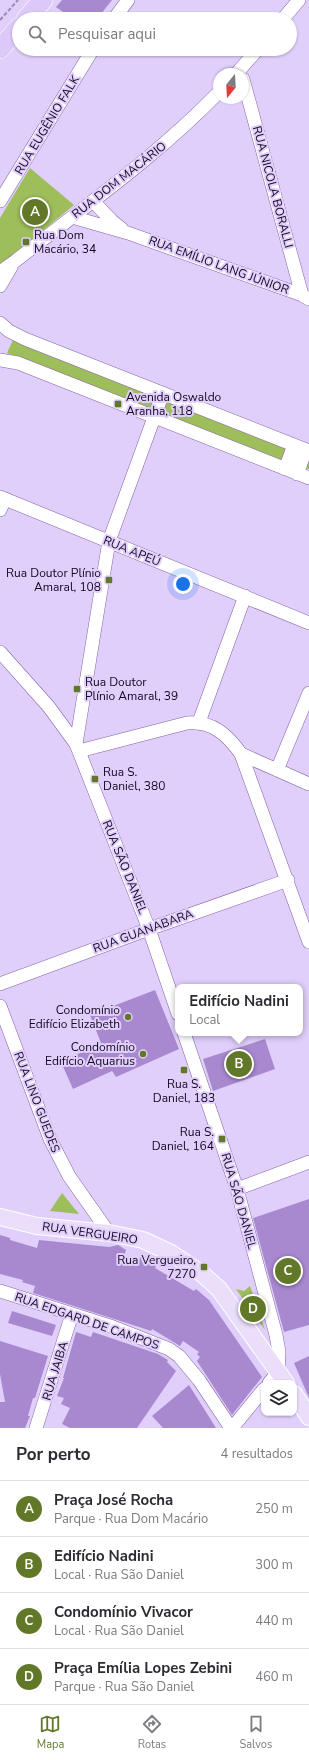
<!DOCTYPE html>
<html lang="pt">
<head>
<meta charset="utf-8">
<style>
  :root { --surface:#fff; --page:#f2f2f3; --text:#2b2b33; --muted:#7c7c81; --line:#e1e1e2; --accent:#617829 }
  body { margin:0; font-family:"Nunito Sans",sans-serif; background:var(--page); color:var(--text) }
  .controls { position:absolute; right:12px; bottom:12px; display:grid; overflow:hidden; border-radius:8px; box-shadow:0 1px 3px #0004 }
  .controls button { width:36px; height:36px; display:grid; place-items:center; padding:0; border:0; border-bottom:1px solid var(--line); background:var(--surface); color:var(--text); font:20px sans-serif }
  .compass { position:absolute; left:213px; top:68px; width:36px; height:36px; border-radius:50%; background:var(--surface); box-shadow:0 1px 3px #0004; rotate:198deg }
  .you { position:absolute; left:183px; top:584px; width:14px; height:14px; margin:-10px; border:3px solid #fff; border-radius:50%; background:#1a73e8; box-shadow:0 0 0 6px #1a73e833 }
  .badge { display:grid; place-items:center; width:26px; height:26px; border-radius:50%; background:var(--accent); color:#fff; font-size:13px; font-weight:700 }
  .pin { position:absolute; translate:-50% -50%; border:2px solid #fff; box-shadow:0 1px 4px #0006 }
  .popup { position:absolute; left:175px; top:984px; width:128px; height:52px; box-sizing:border-box; display:grid; place-content:center; border-radius:8px; background:var(--surface); filter:drop-shadow(0 1px 3px #0005); font-size:13px; white-space:nowrap; color:var(--muted) }
  .popup b { font-size:15px; color:var(--text) }
  .popup::after { content:''; position:absolute; left:50%; top:100%; margin-left:-8px; border:8px solid transparent; border-top-color:var(--surface) }
  .list { margin:0; padding:0; list-style:none }
  h2 { display:flex; justify-content:space-between; align-items:center; height:52px; margin:0; padding:0 16px; font-size:17px }
  h2 small { font-size:13px; font-weight:400; color:var(--muted) }
  .list li { display:grid; grid-template-columns:26px 1fr auto; gap:12px; align-items:center; box-sizing:border-box; height:56px; padding:0 16px; border-top:1px solid var(--line) }
  .list b { display:block; font-size:15px; white-space:nowrap }
  .list p { margin:0; font-size:13px; white-space:nowrap; color:var(--muted) }
  .list em { font-size:13px; font-style:normal; color:var(--muted) }
  .icon { flex:none; width:22px; height:22px; fill:none; stroke:currentColor; stroke-width:2; stroke-linecap:round; stroke-linejoin:round }
  .map { position:relative; flex:none; width:309px; height:1428px; overflow:hidden }
  .search { position:absolute; background:var(--surface); box-shadow:0 1px 3px #0004; left:12px; right:12px; top:12px; height:44px; display:flex; align-items:center; gap:10px; box-sizing:border-box; padding:0 14px; border-radius:22px; color:var(--muted); font-size:15px }
  .sheet { height:276px; background:var(--surface) }
  nav { display:flex; justify-content:space-around; align-items:center; box-sizing:border-box; height:56px; border-top:1px solid var(--line); background:var(--surface); font-size:11px; color:var(--muted) }
  nav a { display:grid; justify-items:center; gap:2px }
  nav .on { color:var(--accent) }
  .map>svg:first-child { display:block }
</style>
</head>
<body>
<div class="map">
<svg width="309" height="1428" viewBox="0 0 309 1428">
  <rect width="100%" height="100%" fill="#e1cffb"/>
  <path fill="#9ebd5b" d="M30,168l44,37 -74,61v-48z
    M13,340l296,116v13l-12,-3 -290,-113z
    M62,1193l17,21 -29,-3z
    M250,1286l15,44 -29,-41 8,2z"/>
  <path fill="#a889cf" d="M62,0h50l-15,19h-24l-17,-12z
    M155,990l24,59 -63,28 -4,-6 -39,18 -12,-27 40,-19 -11,-28z
    M265,1039l10,30 -62,22 -10,-32z
    M309,1199v126l-25,7 -31,-114z
    M0,1235l10,3v2l27,8 2,-8 70,7 9,-2 8,5 -2,6 15,5 2,-6 17,6 -3,7 39,23 2,-2 13,11 53,77 -30,38 -35,-54 3,-4 -3,-3 2,-2 -16,-11 -3,5 -28,-17 -1,2 -15,-5 -103,-33 2,-7 -13,-4 1,-2 -23,-6z
    M12,1311l44,14 -4,11 -44,-13z
    M76,1332l15,5 2,-5 65,22 10,6 -1,2 9,9 -39,57h-67l-8,-4 8,-16 -9,-4 3,-6 -7,-2 7,-18h-1z
    M0,1341l48,15 -13,42h-2l-5,18h2l-5,12h-25v-26h5l-5,-28z
    M309,1356v42l-15,-35z
    M189,1385l17,27 10,16h-53l-11,-12z"/>
  <g fill="none" stroke-linecap="round" stroke-linejoin="round">
    <defs>
      <path id="minor" d="M114,19l14,-19
        M283,19l16,-19
        M236,74l22,-25
        M243,79l59,216
        M0,201l93,-152
        M93,201l19,20 10,8
        M72,217l56,16 174,62 7,4
        M0,272l14,-10c70,-55 143,-106 205,-170
        M0,286l11,-19
        M0,323l9,8 16,8 284,112
        M0,360l18,3 291,115
        M285,469l9,-24
        M297,474l9,-24
        M0,497l309,126
        M0,510l5,-11
        M0,652l49,55 27,37 73,185 29,85
        M199,722l46,-126
        M76,744l33,-203 54,-148
        M79,751l108,-28c25,-2 40,11 54,31l68,188
        M241,754l68,30
        M277,770l32,-77
        M0,984l149,-55 139,-49
        M0,1006l50,133 19,37 40,57
        M184,1033l53,156 39,146 3,17 -1,20 -9,11
        M237,1189l72,-27
        M0,1291l113,36 56,22 10,7 20,24 32,48
        M36,1428l36,-114
        M232,1428l32,-39"/>
      <path id="major" d="M0,1217l37,9 72,7 34,7 28,13 30,20 18,16 67,94
        M294,1394l15,23"/>
      <path id="highway" d="M26,19l17,-19
        M0,49l19,-22"/>
    </defs>
    <use href="#minor" stroke="#8162a6" stroke-width="14"/>
    <use href="#major" stroke="#fff" stroke-width="18"/>
    <use href="#highway" stroke="#fff" stroke-width="20"/>
    <path stroke="#9b8ab0" stroke-width="2" stroke-dasharray="4 2" stroke-linecap="butt" d="M0,20l18,-20"/>
    <use href="#minor" stroke="#fff" stroke-width="13"/>
    <use href="#major" stroke="#eadefb" stroke-width="16"/>
    <use href="#highway" stroke="#dcc8f9" stroke-width="19"/>
  </g>
  <g fill="#617829" stroke="#e1cffb" stroke-width="1.5">
    <rect x="22" y="238" width="8" height="8" rx="2"/>
    <rect x="114" y="400" width="8" height="8" rx="2"/>
    <rect x="105" y="576" width="8" height="8" rx="2"/>
    <rect x="73" y="685" width="8" height="8" rx="2"/>
    <rect x="91" y="775" width="8" height="8" rx="2"/>
    <circle cx="128" cy="1017" r="4"/>
    <circle cx="143" cy="1054" r="4"/>
    <rect x="180" y="1066" width="8" height="8" rx="2"/>
    <rect x="218" y="1135" width="8" height="8" rx="2"/>
    <rect x="200" y="1263" width="8" height="8" rx="2"/>
  </g>
  <g text-anchor="middle" stroke-width="4" stroke-linejoin="round" paint-order="stroke">
    <g font-size="12" fill="#140721" stroke="#e1cffb">
      <text transform="translate(47 125) rotate(-59)" y="4">RUA EUGÊNIO FALK</text>
      <text transform="translate(119 180) rotate(-38)" y="4">RUA DOM MACÁRIO</text>
      <text transform="translate(273 187) rotate(75)" y="4">RUA NICOLA BORALLI</text>
      <text transform="translate(219 265) rotate(20)" y="4">RUA EMÍLIO LANG JÚNIOR</text>
      <text transform="translate(132 551) rotate(22)" y="4">RUA APEÚ</text>
      <text transform="translate(125 867) rotate(68)" y="4">RUA SÃO DANIEL</text>
      <text transform="translate(143 931) rotate(-20)" y="4">RUA GUANABARA</text>
      <text transform="translate(37 1102) rotate(69)" y="4">RUA LINO GUEDES</text>
      <text transform="translate(239 1201) rotate(74)" y="4">RUA SÃO DANIEL</text>
      <text transform="translate(90 1233) rotate(8)" y="4">RUA VERGUEIRO</text>
      <text transform="translate(87 1321) rotate(19)" y="4">RUA EDGARD DE CAMPOS</text>
      <text transform="translate(55 1371) rotate(-73)" y="4">RUA JAIBA</text>
    </g>
    <g font-size="12" fill="#140721" stroke="#e1cffb" text-anchor="end">
      <text x="34" y="239" text-anchor="start">Rua Dom<tspan x="34" dy="14">Macário, 34</tspan></text>
      <text x="126" y="401" text-anchor="start">Avenida Oswaldo<tspan x="126" dy="14">Aranha, 118</tspan></text>
      <text x="101" y="577">Rua Doutor Plínio<tspan x="101" dy="14">Amaral, 108</tspan></text>
      <text x="85" y="686" text-anchor="start">Rua Doutor<tspan x="85" dy="14">Plínio Amaral, 39</tspan></text>
      <text x="103" y="776" text-anchor="start">Rua S.<tspan x="103" dy="14">Daniel, 380</tspan></text>
      <text x="120" y="1014">Condomínio<tspan x="120" dy="14">Edifício Elizabeth</tspan></text>
      <text x="135" y="1051">Condomínio<tspan x="135" dy="14">Edifício Aquarius</tspan></text>
      <text x="184" y="1088" text-anchor="middle">Rua S.<tspan x="184" dy="14">Daniel, 183</tspan></text>
      <text x="214" y="1136">Rua S.<tspan x="214" dy="14">Daniel, 164</tspan></text>
      <text x="196" y="1264">Rua Vergueiro,<tspan x="196" dy="14">7270</tspan></text>
    </g>
  </g>
</svg>
<div class="controls">
<button><svg class="icon" aria-label="layers" viewBox="0 0 24 24"><path d="M12 4l9 5-9 5-9-5zM3 14l9 5 9-5"/></svg></button>
</div>
<svg class="compass" viewBox="-18 -18 36 36"><path d="M0-13l5 13h-10z" fill="#e53935"/><path d="M0 13l5-13h-10z" fill="#7c7c81"/></svg>
<div class="you"></div>
<div class="pin badge" style="left:35px;top:212px">A</div>
<div class="pin badge" style="left:239px;top:1064px">B</div>
<div class="popup"><b>Edifício Nadini</b>Local</div>
<div class="pin badge" style="left:288px;top:1271px">C</div>
<div class="pin badge" style="left:253px;top:1309px">D</div>
<div class="search"><svg class="icon" aria-label="search" viewBox="0 0 24 24"><circle cx="10" cy="10" r="6"/><path d="M15 15l6 6"/></svg>Pesquisar aqui</div>
</div>
<section class="sheet">
<h2>Por perto<small>4 resultados</small></h2>
<ul class="list">
<li><span class="badge">A</span><div><b>Praça José Rocha</b><p>Parque · Rua Dom Macário</p></div><em>250 m</em></li>
<li><span class="badge">B</span><div><b>Edifício Nadini</b><p>Local · Rua São Daniel</p></div><em>300 m</em></li>
<li><span class="badge">C</span><div><b>Condomínio Vivacor</b><p>Local · Rua São Daniel</p></div><em>440 m</em></li>
<li><span class="badge">D</span><div><b>Praça Emília Lopes Zebini</b><p>Parque · Rua São Daniel</p></div><em>460 m</em></li>
</ul>
</section>
<nav>
<a class="on"><svg class="icon" aria-label="map" viewBox="0 0 24 24"><path d="M3 6l6-2 6 2 6-2v14l-6 2-6-2-6 2zM9 4v14M15 6v14"/></svg>Mapa</a>
<a><svg class="icon" aria-label="directions" viewBox="0 0 24 24"><path d="M12 3l9 9-9 9-9-9zM9 14v-3h6M13 9l2 2-2 2"/></svg>Rotas</a>
<a><svg class="icon" aria-label="saved" viewBox="0 0 24 24"><path d="M7 4h10v16l-5-4-5 4z"/></svg>Salvos</a>
</nav>
</body>
</html>
